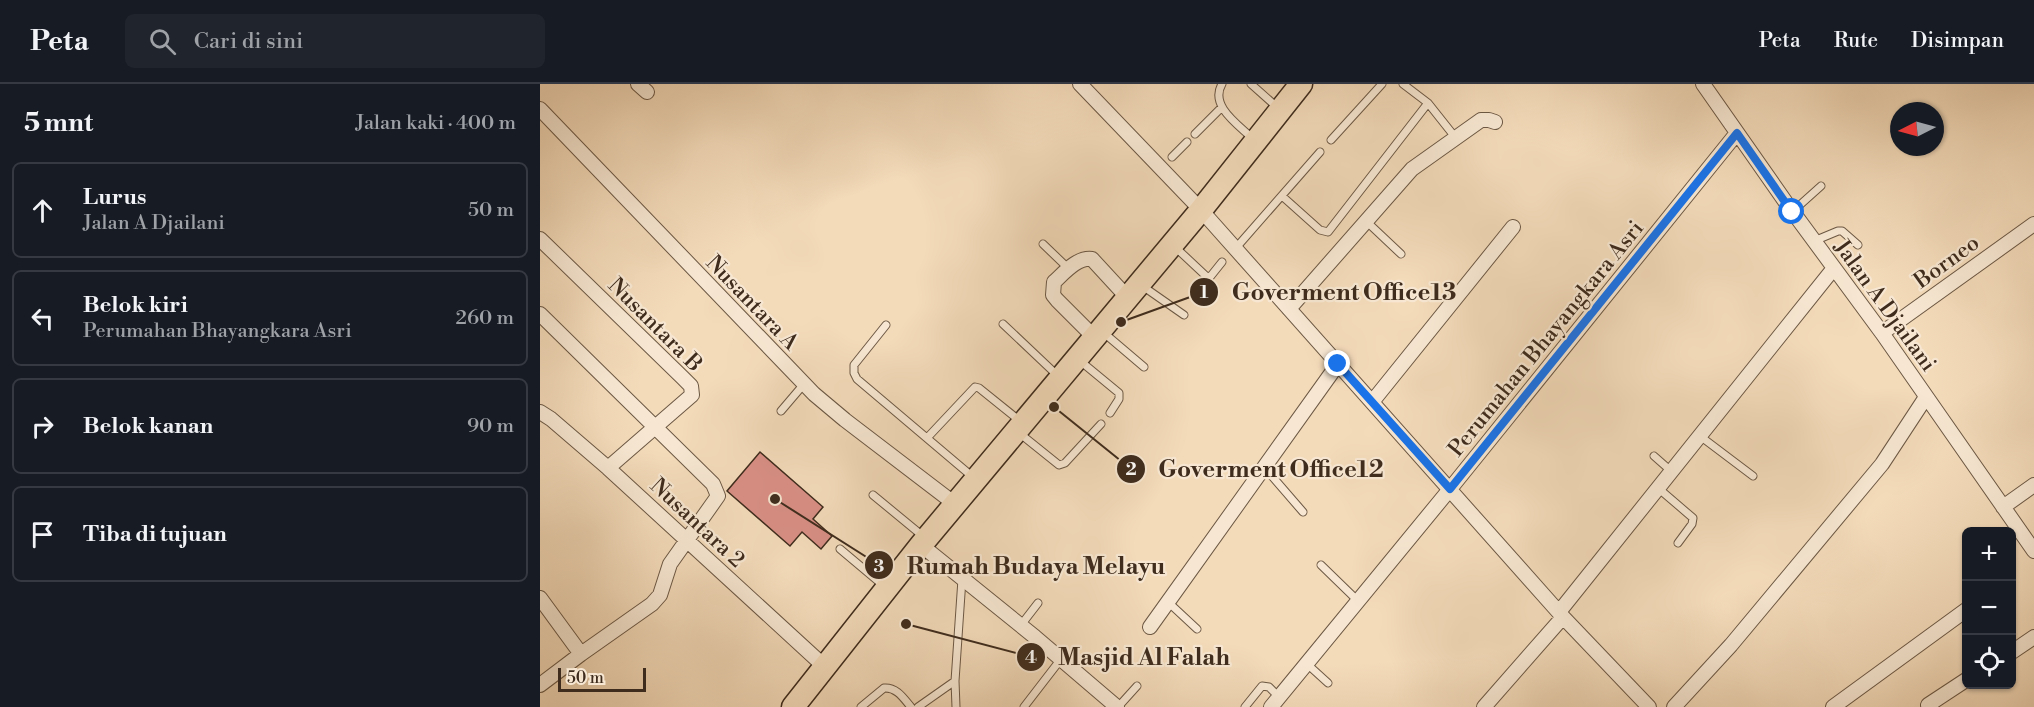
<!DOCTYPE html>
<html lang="id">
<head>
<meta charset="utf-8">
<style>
  :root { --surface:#171b24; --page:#20242c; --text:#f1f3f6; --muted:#9ea1a6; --line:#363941 }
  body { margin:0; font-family:"Libre Bodoni",serif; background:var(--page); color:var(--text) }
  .controls { position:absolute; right:18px; bottom:18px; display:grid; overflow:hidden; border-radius:9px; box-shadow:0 2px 4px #0004 }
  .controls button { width:54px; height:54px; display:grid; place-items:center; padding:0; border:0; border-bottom:2px solid var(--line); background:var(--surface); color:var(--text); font:30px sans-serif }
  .compass { position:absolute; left:1350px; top:18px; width:54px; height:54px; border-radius:50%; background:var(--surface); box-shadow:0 2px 4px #0004; rotate:264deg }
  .scale { position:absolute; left:18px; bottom:15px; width:88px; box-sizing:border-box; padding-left:6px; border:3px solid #3f2c1d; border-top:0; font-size:16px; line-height:21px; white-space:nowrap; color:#3f2c1d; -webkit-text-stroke:4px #f7e7d2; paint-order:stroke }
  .stop { position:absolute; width:18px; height:18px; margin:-14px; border:4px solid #1a73e8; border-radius:50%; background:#fff }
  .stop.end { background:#1a73e8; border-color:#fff; box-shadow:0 2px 6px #0008 }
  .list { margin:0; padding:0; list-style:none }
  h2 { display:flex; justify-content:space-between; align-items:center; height:78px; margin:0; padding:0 24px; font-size:26px }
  h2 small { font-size:20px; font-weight:400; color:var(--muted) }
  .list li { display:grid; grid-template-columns:39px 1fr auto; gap:18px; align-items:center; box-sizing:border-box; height:96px; margin:0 12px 12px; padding:0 12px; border:2px solid var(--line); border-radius:9px }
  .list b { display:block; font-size:22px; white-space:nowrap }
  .list p { margin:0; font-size:20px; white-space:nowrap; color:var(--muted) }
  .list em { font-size:20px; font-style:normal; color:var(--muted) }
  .icon { flex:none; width:33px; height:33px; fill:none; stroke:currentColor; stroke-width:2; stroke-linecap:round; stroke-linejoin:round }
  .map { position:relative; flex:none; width:1494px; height:623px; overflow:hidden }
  header { display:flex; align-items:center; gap:36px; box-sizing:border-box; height:84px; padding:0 30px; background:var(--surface); border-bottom:2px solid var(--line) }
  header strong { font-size:28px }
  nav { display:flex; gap:33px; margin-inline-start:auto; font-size:21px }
  .search { width:420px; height:54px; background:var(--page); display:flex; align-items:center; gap:15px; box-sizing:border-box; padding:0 21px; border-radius:9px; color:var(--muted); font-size:22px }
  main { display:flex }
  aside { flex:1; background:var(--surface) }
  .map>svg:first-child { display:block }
</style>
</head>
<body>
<header>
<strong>Peta</strong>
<div class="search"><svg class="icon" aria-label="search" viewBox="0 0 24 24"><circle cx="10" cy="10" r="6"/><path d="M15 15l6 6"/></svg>Cari di sini</div>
<nav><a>Peta</a><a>Rute</a><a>Disimpan</a></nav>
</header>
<main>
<aside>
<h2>5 mnt<small>Jalan kaki · 400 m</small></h2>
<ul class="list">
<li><svg class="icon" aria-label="ahead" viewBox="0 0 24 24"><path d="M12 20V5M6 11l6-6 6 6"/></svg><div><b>Lurus</b><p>Jalan A Djailani</p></div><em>50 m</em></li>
<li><svg class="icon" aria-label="left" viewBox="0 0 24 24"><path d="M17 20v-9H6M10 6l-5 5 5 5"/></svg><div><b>Belok kiri</b><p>Perumahan Bhayangkara Asri</p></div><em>260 m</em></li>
<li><svg class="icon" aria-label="right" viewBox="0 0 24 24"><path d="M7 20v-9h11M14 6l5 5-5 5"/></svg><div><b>Belok kanan</b></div><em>90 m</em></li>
<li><svg class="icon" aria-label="arrive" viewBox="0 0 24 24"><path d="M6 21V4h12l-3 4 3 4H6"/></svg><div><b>Tiba di tujuan</b></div></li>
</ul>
</aside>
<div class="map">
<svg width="1494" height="623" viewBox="0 0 1494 623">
  <rect width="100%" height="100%" fill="#f3dab9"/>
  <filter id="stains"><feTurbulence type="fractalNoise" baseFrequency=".00333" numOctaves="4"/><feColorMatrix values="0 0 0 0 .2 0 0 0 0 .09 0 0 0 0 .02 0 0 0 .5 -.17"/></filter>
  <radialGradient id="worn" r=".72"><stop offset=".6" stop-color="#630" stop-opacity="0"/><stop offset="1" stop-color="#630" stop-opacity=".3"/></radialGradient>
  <path fill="#d98f86" stroke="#3f2c1d" stroke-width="1.5" d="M220,368l63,55 -10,12 19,17 -11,13 -19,-17 -12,14 -63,-55z"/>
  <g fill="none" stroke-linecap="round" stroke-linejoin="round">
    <defs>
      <path id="service" d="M682,0c-13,22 17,41 31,55
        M711,0l27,24
        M863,0l25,19 27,34
        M655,50l27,-27
        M791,56l51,-56
        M632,73l15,-15
        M742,112l38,34 8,2 100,-129
        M1252,128l29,-26
        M826,137l35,33
        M1274,157l24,-10h4l16,14
        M503,160l26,25
        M634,162l32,30 4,1 12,-15
        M695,165l85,-97
        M601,201l43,30
        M463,240l55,52
        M346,241l-32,40v8l3,6 117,99
        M564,249l40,34
        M539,276l40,33v6l-9,14
        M241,327l23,-27
        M478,348l41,33 6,-2 36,-39
        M1160,352l53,40
        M387,354l48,-51 4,1 41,33
        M1114,372l17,15
        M724,383l39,45
        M1118,404l35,30 -1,6 -14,19
        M333,411l51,42
        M300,465l44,37
        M781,481l37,36
        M628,518l29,27
        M481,541l17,-22
        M766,579l22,20
        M415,597l1,26
        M321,623l23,-19c13,-1 20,11 27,19
        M378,623l37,-26 7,-102
        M484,623l37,-48
        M578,623l19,-21
        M705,623l17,-21 7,1 10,10"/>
      <path id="minor" d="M98,0l9,8
        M540,0l121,126 362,407 86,90
        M1163,0l84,120 95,129 152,218
        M0,25l274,285 31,26 110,84
        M0,155l142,138 9,9 1,9 -84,73
        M749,225l123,-140 69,-49h8l6,2
        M0,230l173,170 5,12 -48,68 -10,31 -8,9 -71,50 -41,-56
        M1342,249l152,-109
        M554,253l-37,-37 -4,-5 1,-13c10,-9 23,-25 38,-23l35,38
        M832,318l141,-175
        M0,328l11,7 57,49 217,199
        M1463,423l31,-22
        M381,461l114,92 82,70
        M1019,528l275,-344
        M610,543l188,-263
        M1472,568l22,-15
        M0,601l41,-31
        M1388,621l38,-25
        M731,623l179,-218 287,-356
        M944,623l79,-90
        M1134,623l57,-62 151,-181 44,-67
        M1293,623l133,-97"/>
      <path id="trunk" d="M253,623l128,-162 280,-335 100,-126"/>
    </defs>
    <use href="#service" stroke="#6c5844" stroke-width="9"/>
    <use href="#minor" stroke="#6c5844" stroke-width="16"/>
    <use href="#trunk" stroke="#3f2c1d" stroke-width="25"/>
    <use href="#service" stroke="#f7e7d2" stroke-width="7"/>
    <use href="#minor" stroke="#f7e7d2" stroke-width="14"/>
    <use href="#trunk" stroke="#f3dab9" stroke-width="22"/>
  </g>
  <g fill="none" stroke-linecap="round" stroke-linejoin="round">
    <path stroke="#1a73e8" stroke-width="8" d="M798,280l112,125 287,-356 55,79"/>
  </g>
  <g text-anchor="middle" stroke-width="4.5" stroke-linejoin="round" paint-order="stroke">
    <g font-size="22" fill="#3f2c1d" stroke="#f7e7d2">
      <text transform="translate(1406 177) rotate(-36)" y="8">Borneo</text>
      <text transform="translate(213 218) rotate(46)" y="8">Nusantara A</text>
      <text transform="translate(1346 221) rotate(54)" y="8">Jalan A Djailani</text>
      <text transform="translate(116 240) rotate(45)" y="8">Nusantara B</text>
      <text transform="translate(1005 254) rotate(-51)" y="8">Perumahan Bhayangkara Asri</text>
      <text transform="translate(158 438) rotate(43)" y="8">Nusantara 2</text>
    </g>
  </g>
  <path fill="none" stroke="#3f2c1d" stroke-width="2" d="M581 238L664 208M514 323L591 385M235 415L339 481M366 540L491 573"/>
  <g fill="#3f2c1d" stroke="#f7e7d2" stroke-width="2">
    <circle cx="581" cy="238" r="6"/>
    <circle cx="514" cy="323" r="6"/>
    <circle cx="235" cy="415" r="6"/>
    <circle cx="366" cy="540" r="6"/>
    <circle cx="664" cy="208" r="15"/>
    <circle cx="591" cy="385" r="15"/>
    <circle cx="339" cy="481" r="15"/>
    <circle cx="491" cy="573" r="15"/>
  </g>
  <g font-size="18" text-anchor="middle" font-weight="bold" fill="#fff">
    <text x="664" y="214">1</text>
    <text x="591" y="391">2</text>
    <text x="339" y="488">3</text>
    <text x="491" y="579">4</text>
  </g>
  <g font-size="24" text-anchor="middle" font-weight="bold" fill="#3f2c1d" stroke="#f7e7d2" stroke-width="4.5" stroke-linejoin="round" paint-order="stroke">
    <text x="804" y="216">Goverment Office13</text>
    <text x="731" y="393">Goverment Office12</text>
    <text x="496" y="490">Rumah Budaya Melayu</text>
    <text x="604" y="581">Masjid Al Falah</text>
  </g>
  <rect width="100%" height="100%" filter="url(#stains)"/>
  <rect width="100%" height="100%" fill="url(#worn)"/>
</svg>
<div class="controls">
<button>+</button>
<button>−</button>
<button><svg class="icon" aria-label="locate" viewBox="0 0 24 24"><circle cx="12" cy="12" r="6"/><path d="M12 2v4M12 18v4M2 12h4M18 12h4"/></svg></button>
</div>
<svg class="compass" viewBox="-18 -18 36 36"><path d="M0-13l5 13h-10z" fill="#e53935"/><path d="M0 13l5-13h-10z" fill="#9ea1a6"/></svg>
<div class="scale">50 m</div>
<div class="stop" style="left:1252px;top:128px"></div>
<div class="stop end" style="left:798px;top:280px"></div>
</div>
</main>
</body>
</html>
